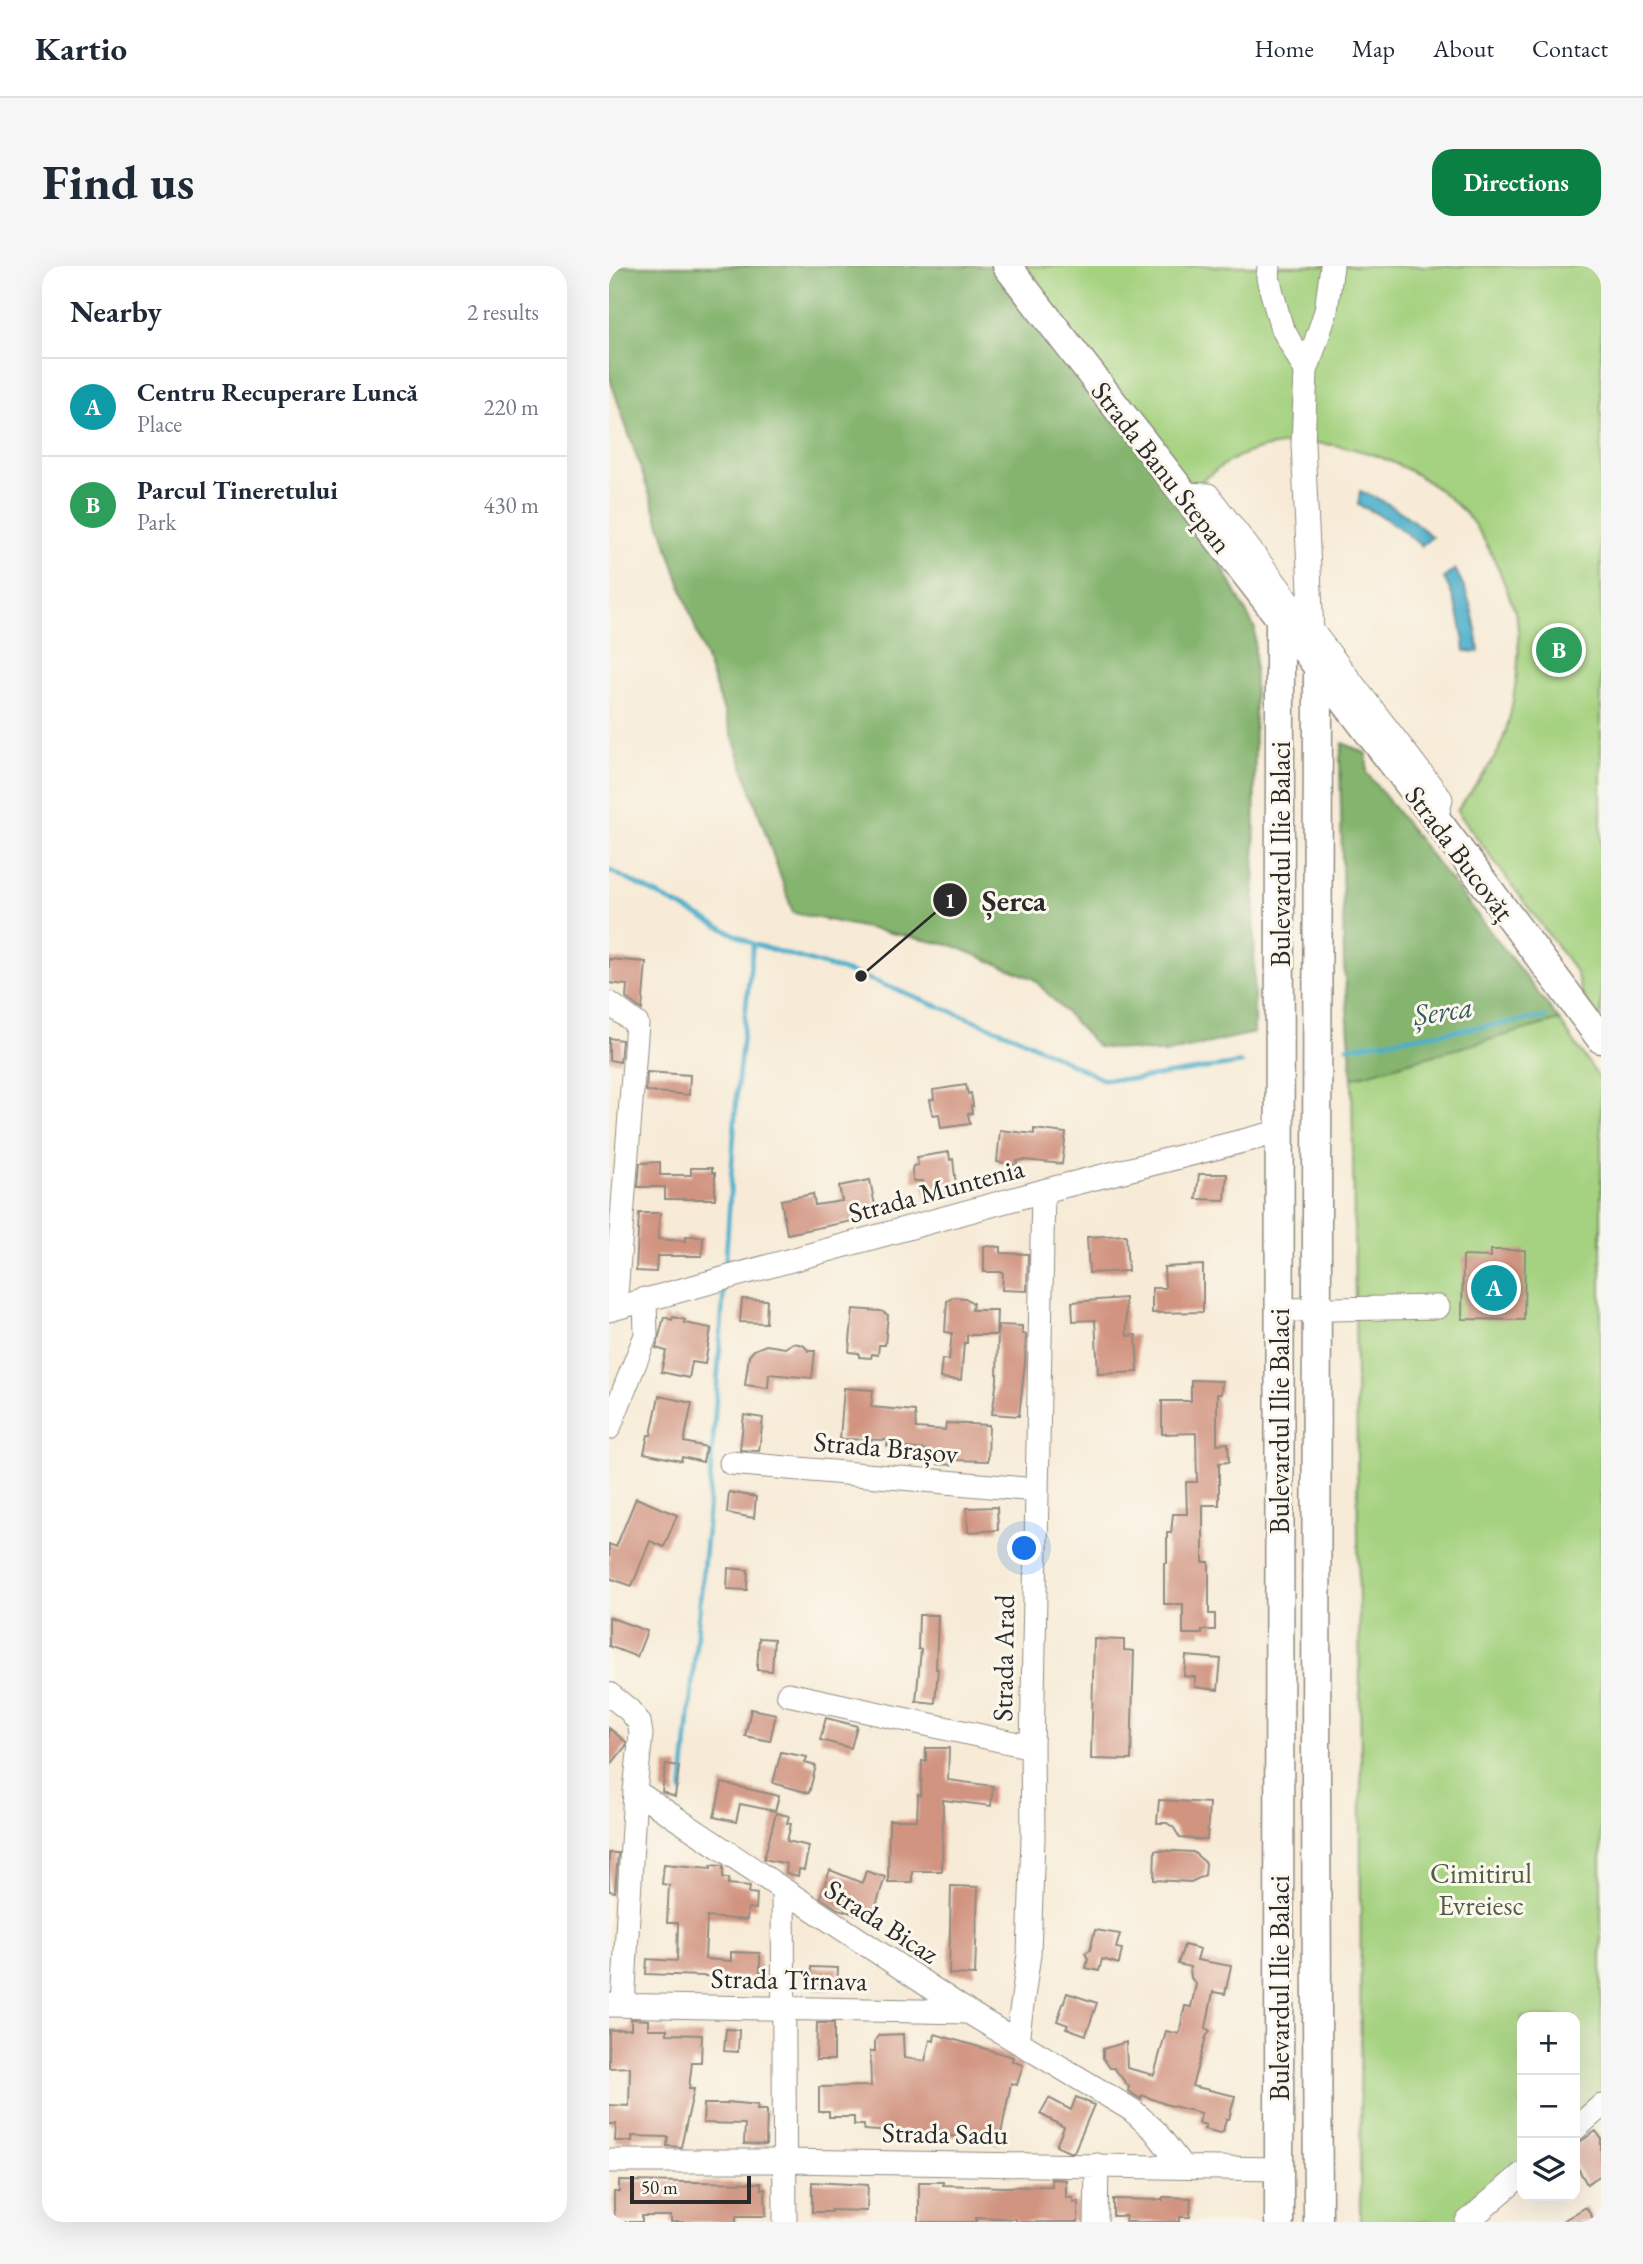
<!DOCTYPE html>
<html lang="en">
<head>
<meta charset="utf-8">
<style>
  :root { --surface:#fff; --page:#f6f6f7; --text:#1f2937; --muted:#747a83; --line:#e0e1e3; --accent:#0b8043 }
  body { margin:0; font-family:"EB Garamond",serif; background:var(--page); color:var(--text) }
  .controls { position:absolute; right:21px; bottom:21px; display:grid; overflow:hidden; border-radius:14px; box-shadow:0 7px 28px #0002 }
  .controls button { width:63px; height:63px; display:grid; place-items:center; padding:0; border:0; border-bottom:2px solid var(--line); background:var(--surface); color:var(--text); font:35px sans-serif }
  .scale { position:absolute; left:21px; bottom:18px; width:121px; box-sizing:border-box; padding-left:7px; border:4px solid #2b2b2b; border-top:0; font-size:19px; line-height:24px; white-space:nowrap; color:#2b2b2b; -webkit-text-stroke:5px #fbf7ec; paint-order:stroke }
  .you { position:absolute; left:416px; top:1283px; width:24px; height:24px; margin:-18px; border:5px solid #fff; border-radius:50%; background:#1a73e8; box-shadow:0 0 0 10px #1a73e833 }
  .badge { display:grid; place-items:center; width:46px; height:46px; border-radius:50%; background:var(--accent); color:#fff; font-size:23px; font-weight:700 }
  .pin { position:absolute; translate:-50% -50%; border:4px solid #fff; box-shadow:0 2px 7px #0006 }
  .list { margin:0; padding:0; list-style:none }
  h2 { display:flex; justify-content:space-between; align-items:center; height:91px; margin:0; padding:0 28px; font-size:30px }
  h2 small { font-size:23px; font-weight:400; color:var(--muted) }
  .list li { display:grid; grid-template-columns:46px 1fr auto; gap:21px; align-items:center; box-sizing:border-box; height:98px; padding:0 28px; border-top:2px solid var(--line) }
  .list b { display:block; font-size:26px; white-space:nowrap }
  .list p { margin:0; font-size:23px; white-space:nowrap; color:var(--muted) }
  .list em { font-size:23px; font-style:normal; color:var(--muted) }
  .icon { flex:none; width:38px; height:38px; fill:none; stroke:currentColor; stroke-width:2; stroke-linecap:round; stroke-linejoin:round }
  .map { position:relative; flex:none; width:992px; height:1956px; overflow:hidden; border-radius:21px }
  header { display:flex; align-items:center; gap:42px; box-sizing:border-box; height:98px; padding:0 35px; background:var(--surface); border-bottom:2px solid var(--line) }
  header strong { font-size:33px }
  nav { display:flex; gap:38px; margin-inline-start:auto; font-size:24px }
  .intro { display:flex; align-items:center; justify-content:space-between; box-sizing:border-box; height:168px; padding:0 42px }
  h1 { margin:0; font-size:49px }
  .button { padding:18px 32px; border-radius:21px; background:var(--accent); color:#fff; font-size:24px; font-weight:700 }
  main { display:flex; gap:42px; padding:0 42px }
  aside { flex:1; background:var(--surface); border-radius:21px; box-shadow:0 7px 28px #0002 }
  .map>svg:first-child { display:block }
</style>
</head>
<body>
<header>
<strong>Kartio</strong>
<nav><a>Home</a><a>Map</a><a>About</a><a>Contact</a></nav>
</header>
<div class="intro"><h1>Find us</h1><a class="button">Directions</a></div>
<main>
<aside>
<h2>Nearby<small>2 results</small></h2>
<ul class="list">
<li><span class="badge" style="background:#0f9aa8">A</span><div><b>Centru Recuperare Luncă</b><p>Place</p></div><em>220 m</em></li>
<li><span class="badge" style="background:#2e9e5b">B</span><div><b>Parcul Tineretului</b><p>Park</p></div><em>430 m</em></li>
</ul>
</aside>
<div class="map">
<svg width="992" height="1956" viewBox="0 0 992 1956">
  <rect width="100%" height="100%" fill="#fbf7ec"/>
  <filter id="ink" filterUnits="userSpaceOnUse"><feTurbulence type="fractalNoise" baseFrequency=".0143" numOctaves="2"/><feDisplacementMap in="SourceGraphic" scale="14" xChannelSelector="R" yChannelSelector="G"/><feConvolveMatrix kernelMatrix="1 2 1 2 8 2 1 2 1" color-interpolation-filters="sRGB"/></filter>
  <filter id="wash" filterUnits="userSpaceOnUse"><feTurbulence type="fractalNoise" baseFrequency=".00686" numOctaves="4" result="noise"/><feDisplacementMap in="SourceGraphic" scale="28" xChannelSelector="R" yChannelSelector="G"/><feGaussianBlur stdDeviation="1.57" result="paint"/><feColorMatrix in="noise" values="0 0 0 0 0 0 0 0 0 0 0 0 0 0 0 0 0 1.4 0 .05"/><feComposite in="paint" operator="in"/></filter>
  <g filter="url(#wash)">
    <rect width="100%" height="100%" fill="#f7ebd7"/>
    <path fill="#a5d280" stroke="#687e56" stroke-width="2" d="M398,0h594v760l-19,-32 -6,-22 -119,-161c11,-17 38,-49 44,-66 13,-34 21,-89 16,-125 -2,-11 -8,-24 -12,-35 -8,-22 -25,-57 -41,-73 -54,-55 -139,-85 -214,-60 -25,8 -45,27 -66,42z
      M950,754l42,61v1024l-26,22v-110h-53v156l-56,49h-106l1,-460 -9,-684z"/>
    <path fill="#84b46e" stroke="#58704c" stroke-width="2" d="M0,0h398l177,228 71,135 -1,404 -88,20 -68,-6 -64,-68 -80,-33 -161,-33 -184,-537z
      M734,477l24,11v19l192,247 -207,58 -8,-114 -4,-206z"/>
    <path fill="#4bafca" stroke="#3b6d7a" stroke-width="2" d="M751,225c29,11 50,26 72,46l-11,9c-20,-18 -38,-31 -63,-41z
      M846,303c15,27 21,53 24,83l-14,-1c-3,-26 -8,-49 -21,-73z"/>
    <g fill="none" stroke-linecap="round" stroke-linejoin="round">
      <path stroke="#4bafca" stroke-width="4.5" d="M0,604l144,74 108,32 156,61 85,42h34l106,-16
        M738,781l199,-30
        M116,1006l12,-184 16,-144
        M73,1526l24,-254 18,-251"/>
    </g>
    <g id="blocks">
      <path fill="#d19481" d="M0,693l37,3 -4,48 -16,-12 1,-13 -18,-2z
        M0,772l13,2 -2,22 -11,-2z
        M38,806l43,3 -1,20 -43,-4z
        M357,819l2,9 3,-1 2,13h-2l1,7 -4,1 2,10 -29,4 -2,-14 -6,1 -3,-15 4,-1 -1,-9z
        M425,863l32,4 -4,31 -38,-4 -7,1v4l-20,-3 3,-32 34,4z
        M340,886l1,8 3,-1 3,27 -6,1 2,7 -26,4 -3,-17h-10l-1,-12 1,-3 5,-1 -1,-8z
        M51,896v13h31v-7h21v5h3v26h-50v-12h-27l2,-24z
        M590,908h28l-2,26 -29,-1z
        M261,914l7,36 -90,18 -6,-34 32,-6 2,11 27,-4 -3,-15z
        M30,947h21l-2,26 28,2v-5l17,1 -1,19h-45l-1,16 -20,-1z
        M517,969l2,36 -39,2 -2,-36z
        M375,980l17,1v6l27,1 -1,37 -25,-1 1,-18h-19z
        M882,984h34l-1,70 -62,-1 1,-63 28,1z
        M594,999v47l-51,1v-25h13l-1,-21z
        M345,1031l11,1 8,5 -1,7h25l-1,25h-29v8h-3l-3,37 -21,-2 2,-19 7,1 3,-27 -7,-1 2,-31z
        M516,1032l2,38 9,-1 2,37 -40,2 -3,-54 -22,1 -1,-19z
        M133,1033l25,1 -1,23 -26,-1z
        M244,1043l28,2 7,4 -3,30h-6l-1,10 -6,-1 -1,4 -12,-1v-4l-10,-1z
        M55,1051l8,3 1,-3 12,3 -1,3 27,5 -6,36 -13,-2 -3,16 -28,-6 5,-21 -10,-3z
        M389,1059l24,1v8h4l-1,28 -6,54 -27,-2 5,-34z
        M184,1077l10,2 6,6h6l-3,27 -43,-4 -1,14 -23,-3 4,-29 5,-6 12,-5 19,3z
        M582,1114l31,1 -1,13h-4v50l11,-1 1,19 -10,1v42h-16v57h6v52h6v16h-13v4h-19v-30h-19v-41h3v-30h4l2,-19h14l-1,-32h11l-1,-49 -34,1v-33h29z
        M235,1122l29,2 -2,17 44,4 1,17 29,2 1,-7 43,2 -1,36 -36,-1v5l-14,-1v-4h-4l1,-9 -48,-5 1,-6 -48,-1z
        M50,1130l33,7 -8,39 22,5 -3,15 -21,-5 -1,4 -37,-8 4,-18h3z
        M135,1149l19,3 -4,33 -19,-1z
        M120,1226l27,5 -2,21 -27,-5z
        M27,1232l41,17 -13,32 -14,-6 -18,45 -23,-8v-34l7,3z
        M388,1241l1,23 -30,2 -1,-24z
        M119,1302l20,2 -1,20 -20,-1z
        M310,1349h19l-2,54h2l-3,34 -19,-2 5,-51 -3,-1z
        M0,1351l38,14 -10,26 -28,-11z
        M150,1372l15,1 -2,32 -15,-1z
        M485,1373l30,1v10l10,1 -3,109 -40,-1z
        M577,1390l35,3 -3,31 -23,-3v-10l-11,-1z
        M142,1443l25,5 -6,27 -25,-5z
        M217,1452l31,8 -6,22 -31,-8z
        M0,1462l17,14v4l-17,21z
        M317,1482h23l-1,32 45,6 -2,20 -48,-6 -1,71h-30v11h-24l1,-62h28l1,-25h3l1,-34h4z
        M172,1486l26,5 -2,6 11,3 -7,27 -36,-10z
        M57,1498l13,2 -4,31 -13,-5z
        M113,1517l57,13 -4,15 -35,-7 -4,18 -22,-5z
        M550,1534l50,3 -2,37 -27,-2 -6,-10 -7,-5h-10z
        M167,1547l13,3 -2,7 4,1 -4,17 22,5 -5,24 -5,-1 -1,7 -12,-3 1,-9 -23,-5z
        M546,1584l38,2 13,11 -1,12 -14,7 -37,-2z
        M0,1587h9l-3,39 -6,-1z
        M55,1598l47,4v-3l12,1v12h6l-1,6 22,2 -1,7 8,1 -1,15 -8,-1 -1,12 -40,-3 -2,42 26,2v-9l29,1v25l-114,-4 1,-15 30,2 1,-38h-11l2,-38 -7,-1z
        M221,1604l32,13 4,-12 19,6 -13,42 -34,-10 -18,-12z
        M342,1620l27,1 -3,88 -26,-1z
        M486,1664l25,4 -4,14 6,1 -3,15 -17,-5 -3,12 -13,-3 2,-9 -3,-6 5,-3z
        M575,1679l16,4 -3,11 34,6 -6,28 -12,-2 -7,36 4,3 -4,6 -14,49 43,10 -6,23h-3l-3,13 -3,1 -16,-4 2,-4 -7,-2 2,-10 -36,-9 -23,-9 -1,4 -13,-8 1,-4 -15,-19h-4l-7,-10v-9l23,-7 1,26 27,7 12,-44 13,3 6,-28 6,1 5,-23 -5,-6 -1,-11 -12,-3z
        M202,1701l27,1 -1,19 -6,-1v4h-16v-4h-5z
        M458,1727l30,10 -11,32 -20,-7 2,-3 -11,-4z
        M22,1753l17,1v9h19v5l35,1 -1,27h-9l-3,27h5l-13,58 -14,-1 1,-9 -36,-1v5h-17l1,-17h-7v-19l20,1 1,-39 -21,1v-38l22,-1z
        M208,1757h17v37h-18z
        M117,1763l13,1 -1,22 -14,-1z
        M294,1768l1,24 21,3 5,-21 4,1 1,-7 78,23 -1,4 11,4 -6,20 -6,-2 -12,61 -54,-9 -19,-2v3l-15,-1v-2l-47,-3v-5h-10v-8h-25v-5h-10v-25l52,-1 -1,-35h5v-11l4,-5z
        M467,1831l18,8 -20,47h-5l-13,-6 8,-19 -24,-13 9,-16 22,12z
        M119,1836l30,3 -1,5h10l-1,35 -22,-1 1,-20 -42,-1 1,-19h23z
        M987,1865l5,7v37l-14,9 -12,-21v-18z
        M442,1913l15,1v18h7v5l5,-1v20h-62v-3l-40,-2v5h-57v-40h24v3l62,2 47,-1z
        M10,1915l142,2v6h4l1,27h-30v6h-65v-6h-29v6h-28v-30h5z
        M203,1916l56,3 -1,26 -36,-1v2h-19z
        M554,1931l28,1 -1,19h-10v5h-55l1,-6h-13v-17l50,1z
        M977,1941l9,15h-34z"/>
    </g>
  </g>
  <g filter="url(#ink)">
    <use href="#blocks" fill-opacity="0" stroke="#918b81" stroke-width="2"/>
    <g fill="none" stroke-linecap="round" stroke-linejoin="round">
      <defs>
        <path id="minor" d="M660,0l-1,12 13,48 25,45 -3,73 9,188
          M697,105l20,-60 6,-45
          M575,228l24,1 233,304 -5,20
          M0,737l28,21 -22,284
          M0,1044l434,-119 236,-59
          M670,1044l159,-3
          M0,1162l37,-93 -1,-36
          M122,1197l305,27
          M0,1428l20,16 10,12 2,12 -6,57 -12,214
          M179,1428l244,53
          M26,1525l333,221 164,98 23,21 27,35
          M174,1625l2,331
          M0,1739l359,7
          M408,1775l12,-87 4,-117 -1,-90 11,-556
          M966,1863l26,-23
          M0,1895h176l494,8
          M487,1956l1,-57
          M858,1956l55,-48"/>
        <path id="major" d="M398,0l429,553 165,220
          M709,402l-2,1115 2,439
          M670,1956l1,-1603"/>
      </defs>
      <use href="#minor" stroke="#918b81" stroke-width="25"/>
      <use href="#major" stroke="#918b81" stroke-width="31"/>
      <use href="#minor" stroke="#fff" stroke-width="23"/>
      <use href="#major" stroke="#fff" stroke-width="28"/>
    </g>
  </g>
  <g text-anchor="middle" stroke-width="6" stroke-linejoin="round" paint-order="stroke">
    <g font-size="28" fill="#2b2b2b" stroke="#fbf7ec">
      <text transform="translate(553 201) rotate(52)" y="10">Strada Banu Stepan</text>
      <text transform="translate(851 587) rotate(53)" y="10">Strada Bucovăț</text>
      <text transform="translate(671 588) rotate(-90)" y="10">Bulevardul Ilie Balaci</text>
      <text transform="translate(327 924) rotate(-15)" y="10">Strada Muntenia</text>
      <text transform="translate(670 1155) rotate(-90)" y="10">Bulevardul Ilie Balaci</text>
      <text transform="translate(277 1181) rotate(5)" y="10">Strada Brașov</text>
      <text transform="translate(394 1392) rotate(-89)" y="10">Strada Arad</text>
      <text transform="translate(273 1655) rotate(33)" y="10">Strada Bicaz</text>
      <text transform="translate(180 1713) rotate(1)" y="10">Strada Tîrnava</text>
      <text transform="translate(670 1722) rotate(-90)" y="10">Bulevardul Ilie Balaci</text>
      <text transform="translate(336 1867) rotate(1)" y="10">Strada Sadu</text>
    </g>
    <g font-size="28" fill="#505d44" stroke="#fbf7ec">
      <text x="872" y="1617">Cimitirul<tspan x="872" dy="32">Evreiesc</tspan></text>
    </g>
    <g font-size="30" font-style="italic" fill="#365963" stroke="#fbf7ec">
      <text transform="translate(834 745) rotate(-9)" y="10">Șerca</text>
    </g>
  </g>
  <path fill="none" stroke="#2b2b2b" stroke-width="2.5" d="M252 710L341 634"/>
  <g fill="#2b2b2b" stroke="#fbf7ec" stroke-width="2.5">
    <circle cx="252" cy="710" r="7"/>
    <circle cx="341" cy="634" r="18"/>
  </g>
  <g font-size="21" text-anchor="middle" font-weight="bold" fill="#fff">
    <text x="341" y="642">1</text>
  </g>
  <g font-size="30" text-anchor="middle" font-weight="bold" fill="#2b2b2b" stroke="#fbf7ec" stroke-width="6" stroke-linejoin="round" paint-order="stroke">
    <text x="405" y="645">Șerca</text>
  </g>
</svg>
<div class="controls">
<button>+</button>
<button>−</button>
<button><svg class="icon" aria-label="layers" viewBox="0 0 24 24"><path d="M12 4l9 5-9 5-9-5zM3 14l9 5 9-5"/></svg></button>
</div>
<div class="scale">50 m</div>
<div class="you"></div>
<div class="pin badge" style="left:885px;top:1022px;background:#0f9aa8">A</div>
<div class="pin badge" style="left:950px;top:384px;background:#2e9e5b">B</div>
</div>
</main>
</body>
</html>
